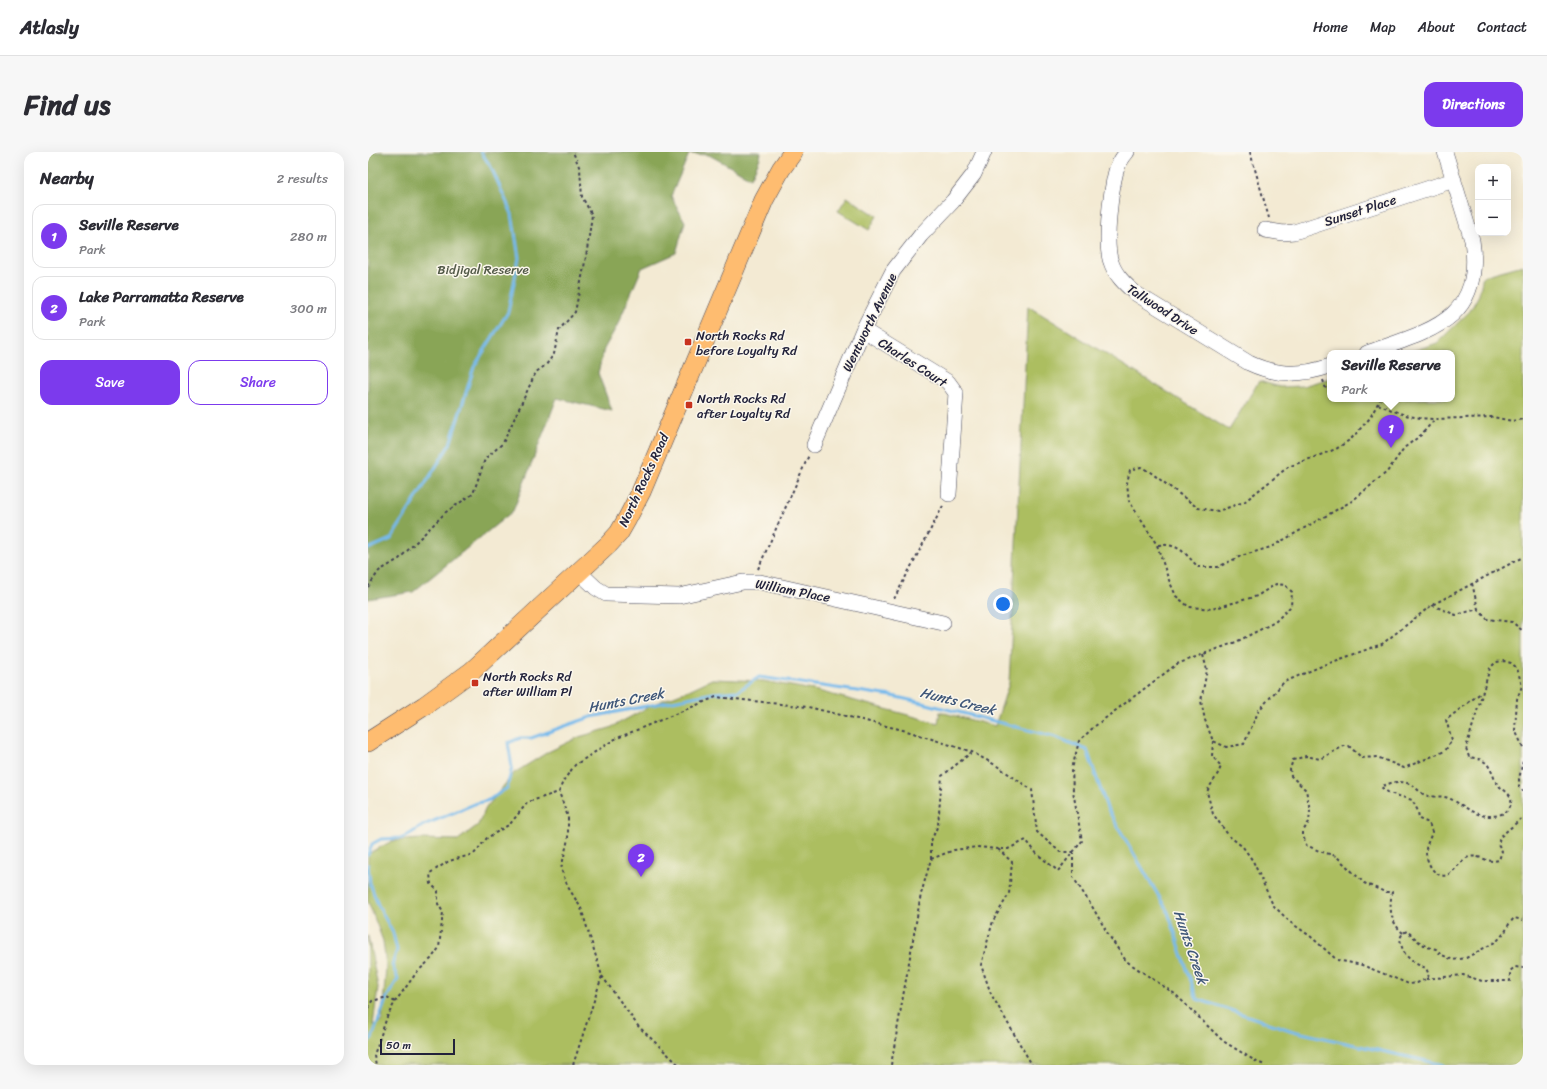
<!DOCTYPE html>
<html lang="en">
<head>
<meta charset="utf-8">
<style>
  :root { --surface:#fff; --page:#f7f7f7; --text:#2b2b33; --muted:#7c7c81; --line:#e1e1e2; --accent:#7c3aed }
  body { margin:0; font-family:Sriracha,sans-serif; background:var(--page); color:var(--text) }
  .controls { position:absolute; right:12px; top:12px; display:grid; overflow:hidden; border-radius:8px; box-shadow:0 4px 16px #0002 }
  .controls button { width:36px; height:36px; display:grid; place-items:center; padding:0; border:0; border-bottom:1px solid var(--line); background:var(--surface); color:var(--text); font:20px sans-serif }
  .scale { position:absolute; left:12px; bottom:10px; width:75px; box-sizing:border-box; padding-left:4px; border:2px solid #22223b; border-top:0; font-size:11px; line-height:14px; white-space:nowrap; color:#22223b; -webkit-text-stroke:3px #fbf7ec; paint-order:stroke }
  .you { position:absolute; left:635px; top:452px; width:14px; height:14px; margin:-10px; border:3px solid #fff; border-radius:50%; background:#1a73e8; box-shadow:0 0 0 6px #1a73e833 }
  .badge { display:grid; place-items:center; width:26px; height:26px; border-radius:50%; background:var(--accent); color:#fff; font-size:13px; font-weight:700 }
  .pin { position:absolute; translate:-50% -33px; filter:drop-shadow(0 1px 2px #0008) }
  .pin::after { content:''; position:absolute; top:21px; width:14px; height:12px; background:inherit; clip-path:polygon(0 0,100% 0,50% 100%) }
  .popup { position:absolute; left:959px; top:198px; width:128px; height:52px; box-sizing:border-box; display:grid; place-content:center; border-radius:8px; background:var(--surface); filter:drop-shadow(0 1px 3px #0005); font-size:13px; white-space:nowrap; color:var(--muted) }
  .popup b { font-size:15px; color:var(--text) }
  .popup::after { content:''; position:absolute; left:50%; top:100%; margin-left:-8px; border:8px solid transparent; border-top-color:var(--surface) }
  .list { margin:0; padding:0; list-style:none }
  h2 { display:flex; justify-content:space-between; align-items:center; height:52px; margin:0; padding:0 16px; font-size:17px }
  h2 small { font-size:13px; font-weight:400; color:var(--muted) }
  .list li { display:grid; grid-template-columns:26px 1fr auto; gap:12px; align-items:center; box-sizing:border-box; height:64px; margin:0 8px 8px; padding:0 8px; border:1px solid var(--line); border-radius:12px }
  .list b { display:block; font-size:15px; white-space:nowrap }
  .list p { margin:0; font-size:13px; white-space:nowrap; color:var(--muted) }
  .list em { font-size:13px; font-style:normal; color:var(--muted) }
  .actions { display:flex; gap:8px; padding:12px 16px }
  .actions a { flex:1; padding:9px 0; border:1px solid var(--accent); border-radius:12px; text-align:center; font-size:14px; color:var(--accent) }
  .actions .main { background:var(--accent); color:#fff }
  .map { position:relative; flex:none; width:1155px; height:913px; overflow:hidden; border-radius:12px }
  header { display:flex; align-items:center; gap:24px; box-sizing:border-box; height:56px; padding:0 20px; background:var(--surface); border-bottom:1px solid var(--line) }
  header strong { font-size:19px }
  nav { display:flex; gap:22px; margin-inline-start:auto; font-size:14px }
  .intro { display:flex; align-items:center; justify-content:space-between; box-sizing:border-box; height:96px; padding:0 24px }
  h1 { margin:0; font-size:28px }
  .button { padding:10px 18px; border-radius:12px; background:var(--accent); color:#fff; font-size:14px; font-weight:700 }
  main { display:flex; gap:24px; padding:0 24px }
  aside { flex:1; background:var(--surface); border-radius:12px; box-shadow:0 4px 16px #0002 }
  .map>svg:first-child { display:block }
</style>
</head>
<body>
<header>
<strong>Atlasly</strong>
<nav><a>Home</a><a>Map</a><a>About</a><a>Contact</a></nav>
</header>
<div class="intro"><h1>Find us</h1><a class="button">Directions</a></div>
<main>
<aside>
<h2>Nearby<small>2 results</small></h2>
<ul class="list">
<li><span class="badge">1</span><div><b>Seville Reserve</b><p>Park</p></div><em>280 m</em></li>
<li><span class="badge">2</span><div><b>Lake Parramatta Reserve</b><p>Park</p></div><em>300 m</em></li>
</ul>
<div class="actions"><a class="main">Save</a><a>Share</a></div>
</aside>
<div class="map">
<svg width="1155" height="913" viewBox="0 0 1155 913">
  <rect width="100%" height="100%" fill="#fbf7ec"/>
  <filter id="ink" filterUnits="userSpaceOnUse"><feTurbulence type="fractalNoise" baseFrequency=".025" numOctaves="2"/><feDisplacementMap in="SourceGraphic" scale="8" xChannelSelector="R" yChannelSelector="G"/><feConvolveMatrix kernelMatrix="1 2 1 2 8 2 1 2 1" color-interpolation-filters="sRGB"/></filter>
  <filter id="wash" filterUnits="userSpaceOnUse"><feTurbulence type="fractalNoise" baseFrequency=".012" numOctaves="4" result="noise"/><feDisplacementMap in="SourceGraphic" scale="16" xChannelSelector="R" yChannelSelector="G"/><feGaussianBlur stdDeviation="0.9" result="paint"/><feColorMatrix in="noise" values="0 0 0 0 0 0 0 0 0 0 0 0 0 0 0 0 0 1.4 0 .05"/><feComposite in="paint" operator="in"/></filter>
  <g filter="url(#wash)">
    <rect width="100%" height="100%" fill="#f3ead3"/>
    <path fill="#acbe61" stroke="#67704e" d="M479,45l30,19 -8,14 -31,-19z
      M1155,113v800h-1155v-129l10,51 -5,38 9,-4 4,-55 -3,-25 -15,-40v-47l24,-13 29,-2 37,1 20,-15 8,-17 28,-35 34,-21 31,-15 31,-9 46,-25 33,-13 23,-11 51,2 55,10 120,32 2,-11 55,14 14,-43 19,-377 201,124 30,-49 21,6 23,-1 27,-8v21h122v-46h-45l30,-10 33,-32 9,-16 4,-19z"/>
    <path fill="#89a557" stroke="#566449" d="M0,0h393l-1,6 -9,20 -42,-23 -20,-1 -18,42 14,26 -9,31 -34,15 -25,58 -13,23 -6,24 14,38 -55,-13 -44,113 -100,81 -45,7z"/>
    <g fill="none" stroke-linecap="round" stroke-linejoin="round">
      <path stroke="#76baec" stroke-width="3" d="M0,397l23,-10 59,-95 24,-77 34,-55 11,-54 -7,-44 -21,-47 -10,-15
        M0,703l4,-11 9,-5 22,-1 21,-13 50,-21 15,-4 18,-12 5,-21 -4,-24 12,-5h11l60,-21 122,-24 25,-2 21,-14 133,19 31,7 133,34 31,13 20,58 61,104 29,87 96,32 151,34
        M0,713l2,18 8,22 15,28 4,17 -5,15 6,14 -11,18 -15,41 -4,4"/>
    </g>
  </g>
  <g filter="url(#ink)">
    <g fill="none" stroke-linecap="round" stroke-linejoin="round">
      <defs>
        <path id="minor" d="M759,0c-5,6 -9,12 -11,19 -5,19 -12,73 -5,91 4,13 14,22 24,31l114,70c28,13 52,13 81,3
          M897,78l18,3 11,-1 160,-52
          M495,178l85,52 8,11 -7,101
          M999,201c62,-22 117,-32 105,-113l-27,-88
          M446,293l49,-115 30,-59 28,-36 32,-34 21,-27 10,-22
          M211,420l17,16 10,6 73,2 64,-14h17l183,41"/>
        <path id="major" d="M0,590l56,-36 48,-35 137,-127 10,-11 8,-14 14,-27 123,-292 17,-31 12,-17"/>
      </defs>
      <use href="#minor" stroke="#414052" stroke-width="16"/>
      <use href="#major" stroke="#414052" stroke-width="20"/>
      <path stroke="#414052" stroke-width="2" stroke-dasharray="3 3" stroke-linecap="butt" d="M882,0l19,66
        M955,228l3,9h4
        M1010,252c22,10 32,14 57,15
        M790,393c20,-2 27,8 40,22h20l23,-11 30,-9 81,-46 35,-29 17,-24 17,-13 14,-16 58,-2 19,4 11,-2
        M390,417l51,-114
        M0,435l11,-16 20,-12 47,-47 27,-18 12,-35 18,-16 33,-71 10,-7 8,-11 5,-24 16,-18 11,-55 6,-42 -10,-18 -2,-28 -7,-17
        M526,447l50,-95
        M1064,453l24,10 22,-6 -6,-26
        M1110,457l9,10 25,3 11,9
        M835,503l4,15 -6,31 4,19 8,21 13,6 18,-3 15,-34 25,-28 40,-17 58,-21 50,-39 91,-48
        M845,589l-1,15 9,10c-3,10 -10,17 -14,26l6,22 16,22 14,11 10,14 20,44 17,17 20,14 27,24 25,5 47,19 8,-1 9,-4 3,-4 -3,-7c-16,-6 -24,-13 -26,-30l3,-5 4,-2 11,10 9,6 9,2 4,5 13,6 13,-2 31,-17 8,-9 4,-8 5,-6 9,2
        M1155,595l-8,-17 2,-31 5,-13 -5,-18 -6,-5 -7,-2 -8,1 -6,6 -24,80 3,9c5,1 13,2 17,6 5,5 7,13 10,19 4,8 17,10 15,21 -1,7 -6,10 -12,12 -24,5 -31,-9 -51,-17 -7,-3 -16,0 -23,-3 -6,-3 -10,-9 -15,-11 -11,-4 -19,-2 -29,3l8,6 23,7 6,11 1,8 10,4 3,9c-2,7 -7,14 -6,21 1,10 9,26 21,22 8,-3 13,-15 22,-18 11,-3 18,7 30,3l3,-9 -4,-7 2,-7 23,-20
        M1155,609l-4,18v8l4,4
        M630,697l14,13 -3,32 -16,27 -12,44 10,29 41,71
        M705,700v25l20,31 15,26 18,27 49,33 48,47 34,21 8,3
        M563,707v-18l7,-16 4,-49 30,-24
        M1035,781c-13,-11 -14,-25 -11,-41h-7l-21,-9 -28,-27 -17,-5 -13,-6 -3,-10v-4l6,-9 1,-12 -4,-20 -15,-14 -1,-7 3,-9 13,-4 14,3 24,-13h5l13,12 15,-1 27,11 41,-17 7,-11 -6,-20 36,-28
        M234,824l36,50 41,39
        M1058,827l37,-4 19,6h28v-10l5,-4 8,1
        M27,850l22,-30 14,-13 8,-11 4,-36 -5,-8v-13l-7,-7 -1,-11 19,-12 25,-7 13,-16 23,-14 18,-22 31,-10
        M0,856l4,-7 15,-4 8,5 -8,15 -13,38 2,10
        M205,913l29,-89 -21,-68 -13,-21 -7,-18 7,-30v-22l-9,-25 4,-11 12,-16 40,-26 101,-42 92,10 99,24 65,21 25,14 35,24 5,42 23,20h13
        M523,913l30,-171 10,-35 23,-9 23,-3 21,2h10l18,-9 11,14 21,17 24,-30 -9,-50 -1,-22 7,-28 16,-15 82,-62 59,-22 39,-20 16,-16 1,-14 -7,-7 -9,-1 -19,12 -45,13 -23,-2 -13,-11 -8,-18 -11,-33 -28,-44 -2,-18 3,-13 11,-3 9,5 48,36 20,3 26,-9 44,-35 48,-18 15,-10 19,-21 10,-19"/>
      <use href="#minor" stroke="#fff" stroke-width="15"/>
      <use href="#major" stroke="#febc70" stroke-width="19"/>
    </g>
  </g>
  <g fill="#c8321e" stroke="#fbf7ec" stroke-width="1.5">
    <rect x="316" y="186" width="8" height="8" rx="2"/>
    <rect x="317" y="249" width="8" height="8" rx="2"/>
    <rect x="103" y="527" width="8" height="8" rx="2"/>
  </g>
  <g text-anchor="middle" stroke-width="3" stroke-linejoin="round" paint-order="stroke">
    <g font-size="13" fill="#22223b" stroke="#fbf7ec">
      <text transform="translate(992 58) rotate(-18)" y="5">Sunset Place</text>
      <text transform="translate(795 157) rotate(33)" y="5">Tallwood Drive</text>
      <text transform="translate(501 170) rotate(-64)" y="5">Wentworth Avenue</text>
      <text transform="translate(545 210) rotate(33)" y="5">Charles Court</text>
      <text transform="translate(275 328) rotate(-65)" y="5">North Rocks Road</text>
      <text transform="translate(425 438) rotate(11)" y="5">William Place</text>
    </g>
    <g font-size="13" fill="#525948" stroke="#fbf7ec">
      <text x="115" y="122">Bidjigal Reserve</text>
    </g>
    <g font-size="13" fill="#22223b" stroke="#fbf7ec" text-anchor="start">
      <text x="328" y="188">North Rocks Rd<tspan x="328" dy="15">before Loyalty Rd</tspan></text>
      <text x="329" y="251">North Rocks Rd<tspan x="329" dy="15">after Loyalty Rd</tspan></text>
      <text x="115" y="529">North Rocks Rd<tspan x="115" dy="15">after William Pl</tspan></text>
    </g>
    <g font-size="14" font-style="italic" fill="#3f5779" stroke="#fbf7ec">
      <text transform="translate(258 548) rotate(-11)" y="5">Hunts Creek</text>
      <text transform="translate(590 549) rotate(14)" y="5">Hunts Creek</text>
      <text transform="translate(823 795) rotate(71)" y="5">Hunts Creek</text>
    </g>
  </g>
</svg>
<div class="controls">
<button>+</button>
<button>−</button>
</div>
<div class="scale">50 m</div>
<div class="you"></div>
<div class="pin badge" style="left:1023px;top:296px">1</div>
<div class="popup"><b>Seville Reserve</b>Park</div>
<div class="pin badge" style="left:273px;top:725px">2</div>
</div>
</main>
</body>
</html>
